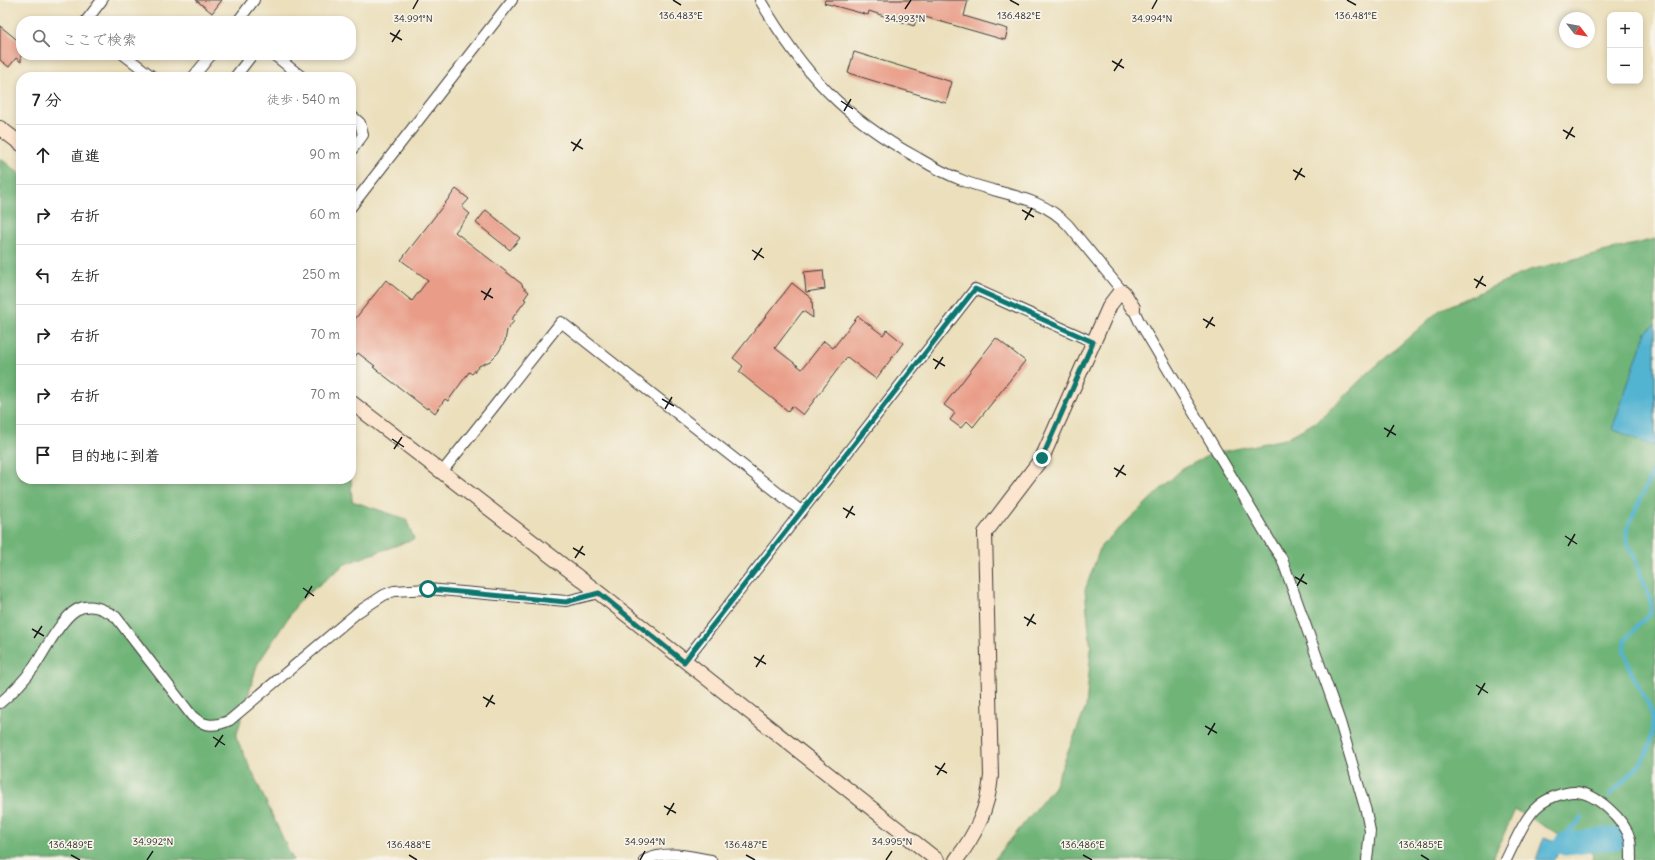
<!DOCTYPE html>
<html lang="ja">
<head>
<meta charset="utf-8">
<style>
  :root { --surface:#fff; --page:#f2f2f2; --text:#222; --muted:#767676; --line:#e0e0e0 }
  body { margin:0; font-family:Delius,"Klee One",sans-serif; background:var(--page); color:var(--text) }
  .controls { position:absolute; right:12px; top:12px; display:grid; overflow:hidden; border-radius:8px; box-shadow:0 2px 6px #0003 }
  .controls button { width:36px; height:36px; display:grid; place-items:center; padding:0; border:0; border-bottom:1px solid var(--line); background:var(--surface); color:var(--text); font:20px sans-serif }
  .compass { position:absolute; left:1559px; top:12px; width:36px; height:36px; border-radius:50%; background:var(--surface); box-shadow:0 2px 6px #0003; rotate:121deg }
  .stop { position:absolute; width:12px; height:12px; margin:-9px; border:3px solid #0f766e; border-radius:50%; background:#fff }
  .stop.end { background:#0f766e; border-color:#fff; box-shadow:0 1px 4px #0008 }
  .list { margin:0; padding:0; list-style:none }
  h2 { display:flex; justify-content:space-between; align-items:center; height:52px; margin:0; padding:0 16px; font-size:17px }
  h2 small { font-size:13px; font-weight:400; color:var(--muted) }
  .list li { display:grid; grid-template-columns:26px 1fr auto; gap:12px; align-items:center; box-sizing:border-box; height:60px; padding:0 16px; border-top:1px solid var(--line) }
  .list b { display:block; font-size:15px; white-space:nowrap }
  .list em { font-size:13px; font-style:normal; color:var(--muted) }
  .icon { flex:none; width:22px; height:22px; fill:none; stroke:currentColor; stroke-width:2; stroke-linecap:round; stroke-linejoin:round }
  .map { position:relative; flex:none; width:1655px; height:860px; overflow:hidden }
  .search { position:absolute; background:var(--surface); box-shadow:0 2px 6px #0003; left:16px; top:16px; width:340px; height:44px; display:flex; align-items:center; gap:10px; box-sizing:border-box; padding:0 14px; border-radius:16px; color:var(--muted); font-size:15px }
  .panel { position:absolute; background:var(--surface); box-shadow:0 2px 6px #0003; left:16px; top:72px; width:340px; height:412px; border-radius:16px }
  .map>svg:first-child { display:block }
</style>
</head>
<body>
<div class="map">
<svg width="1655" height="860" viewBox="0 0 1655 860">
  <rect width="100%" height="100%" fill="#f7f3e8"/>
  <filter id="ink" filterUnits="userSpaceOnUse"><feTurbulence type="fractalNoise" baseFrequency=".025" numOctaves="2"/><feDisplacementMap in="SourceGraphic" scale="8" xChannelSelector="R" yChannelSelector="G"/><feConvolveMatrix kernelMatrix="1 2 1 2 8 2 1 2 1" color-interpolation-filters="sRGB"/></filter>
  <filter id="wash" filterUnits="userSpaceOnUse"><feTurbulence type="fractalNoise" baseFrequency=".012" numOctaves="4" result="noise"/><feDisplacementMap in="SourceGraphic" scale="16" xChannelSelector="R" yChannelSelector="G"/><feGaussianBlur stdDeviation="0.9" result="paint"/><feColorMatrix in="noise" values="0 0 0 0 0 0 0 0 0 0 0 0 0 0 0 0 0 1.4 0 .05"/><feComposite in="paint" operator="in"/></filter>
  <g filter="url(#wash)">
    <rect width="100%" height="100%" fill="#ebdfbc"/>
    <path fill="#70b478" stroke="#46684a" d="M0,158l21,17v304h330l1,22 54,18 8,20 -69,25 -46,37 -42,64 -21,72 57,123h-293z
      M1655,239v621h-63l1,-7 -78,-43 -23,50h-498l60,-73 32,-80 5,-57 -6,-60 16,-44 80,-76 30,-16 74,-15 34,-19 49,-47 72,-63 90,-40z"/>
    <path fill="#53b4d2" stroke="#386877" d="M1655,324v123l-43,-18 34,-97z
      M1544,837l21,7 -12,16h-17z"/>
    <g fill="none" stroke-linecap="round" stroke-linejoin="round">
      <path stroke="#53b4d2" stroke-width="4" d="M1610,795l32,-33 8,-17 3,-27 -4,-12 -17,-32 -8,-24 1,-9 5,-7 20,-20 1,-12 -17,-46 -7,-14 -1,-10 29,-66
        M1559,841l23,-23"/>
      <path stroke="#53b4d2" stroke-width="23" d="M1565,844l51,-6"/>
    </g>
    <g id="blocks">
      <path fill="#e99d88" d="M196,0h26l-10,13z
        M825,0h143l-4,16 44,13 -3,11 -87,-25 -4,11 -45,-15 -1,4 -44,-12z
        M0,26l21,17v19l-5,-4 -7,9 -9,-7z
        M854,52l98,30 -6,21 -98,-30z
        M456,189l13,10 -7,8 8,7 -15,18 68,53 -1,1 7,6 -5,7 2,1 -15,20 3,1 -7,9 -2,11 -7,12 -8,8 -11,5 -7,8 -3,-2 -21,29 -3,-2 -10,14 -7,-6 -1,2 -54,-42 2,-1 -17,-13 -7,8v-37l35,-44 26,21 16,-21 -27,-20z
        M486,210l34,28 -10,12 -34,-27z
        M823,270l2,19 -19,3 -2,-20z
        M792,283l20,16 1,19 -10,-7 -28,37 27,21 22,-28 9,7 25,-32 25,19 4,-5 16,13 -27,36 -29,-22 -44,58 -11,-9 -4,5 -49,-39 4,-6 -10,-8z
        M996,338l29,23 -52,66 -6,-6 -6,7 -11,-8 5,-7 -11,-8z"/>
    </g>
  </g>
  <g filter="url(#ink)">
    <use href="#blocks" fill-opacity="0" stroke="#3b3934" stroke-width="1"/>
    <g fill="none" stroke-linecap="round" stroke-linejoin="round">
      <defs>
        <path id="street" d="M760,0c42,72 84,118 158,158 15,9 30,17 46,23 36,14 76,14 104,44l55,67
          M86,21l16,-21
          M238,21l16,-21
          M124,55l29,22
          M274,55l28,22
          M193,77l18,-22
          M235,77l17,-22
          M351,115l9,8 3,12 -12,16
          M351,207l161,-207
          M1133,308l6,13 134,225 9,13 58,163 26,89 4,20 -3,29
          M442,472l119,-150 240,189
          M684,662l291,-373 118,53
          M0,703c13,-11 24,-22 34,-36 10,-15 27,-48 42,-57 14,-8 28,-1 40,7l76,99c12,11 23,11 38,4l128,-108 26,-17 10,-4 34,-2 138,12 33,-8
          M645,860c22,-10 43,-4 66,0
          M1506,860c7,-14 19,-43 31,-53 8,-8 28,-16 39,-15 20,1 49,28 54,47 1,6 1,14 1,21"/>
        <path id="secondary" d="M0,128l21,16
          M351,402l248,191 338,267
          M956,860c20,-26 32,-51 35,-84l-6,-243 57,-75 68,-153 6,-8 7,-5 10,16"/>
      </defs>
      <use href="#street" stroke="#3b3934" stroke-width="12"/>
      <use href="#secondary" stroke="#3b3934" stroke-width="16"/>
      <use href="#street" stroke="#fff" stroke-width="10"/>
      <use href="#secondary" stroke="#fce5cf" stroke-width="14"/>
    </g>
  </g>
  <g fill="none" stroke-linecap="round" stroke-linejoin="round" filter="url(#ink)">
    <path stroke="#0f766e" stroke-width="5" d="M428,589l138,13 33,-9 85,69 291,-373 118,53 -51,116"/>
  </g>
  <path fill="none" stroke="#1c1c1c" stroke-width="1.5" d="M673,0l8,5M1010,0l9,5M1347,0l9,5M413,9l5,-9M905,9l6,-9M1152,9l5,-9M390,33l12,7M392,42l8,-12M1112,61l12,7M1114,71l8,-12M841,101l12,8M844,111l7,-12M1563,130l12,7M1566,139l7,-12M571,142l12,7M573,151l8,-12M1293,170l12,7M1295,180l7,-12M1022,210l12,7M1025,220l7,-12M752,250l12,8M754,260l8,-12M1474,279l12,7M1476,288l7,-12M481,291l12,7M484,300l7,-12M1203,319l12,7M1206,328l7,-11M933,359l12,7M935,369l8,-12M662,399l12,7M665,409l7,-12M1384,428l12,7M1387,437l7,-12M392,439l12,8M394,449l8,-12M1114,468l12,7M1116,477l8,-12M843,508l12,7M846,518l7,-12M1565,536l12,8M1568,546l7,-12M573,548l12,7M575,558l8,-12M1295,577l12,7M1297,586l7,-12M303,588l11,8M305,598l7,-12M1024,617l12,7M1027,626l7,-12M32,629l12,7M34,638l8,-12M754,657l12,7M756,667l8,-12M1476,685l12,8M1478,695l7,-12M483,697l12,7M486,707l7,-12M1205,726l12,7M1208,735l7,-12M213,737l12,8M215,747l8,-12M935,766l12,7M937,775l8,-12M664,806l12,7M667,815l7,-12M71,855l9,5M409,855l8,5M746,855l9,5M1083,855l9,5M1421,855l8,5M147,860l6,-9M640,860l5,-9M886,860l6,-9"/>
  <g font-size="10" text-anchor="middle" fill="#1c1c1c" stroke="#f7f3e8" stroke-width="3.5" stroke-linejoin="round" paint-order="stroke">
    <text x="681" y="19">136.483°E</text>
    <text x="1019" y="19">136.482°E</text>
    <text x="1356" y="19">136.481°E</text>
    <text x="905" y="22">34.993°N</text>
    <text x="413" y="22">34.991°N</text>
    <text x="1152" y="22">34.994°N</text>
    <text x="153" y="845">34.992°N</text>
    <text x="645" y="845">34.994°N</text>
    <text x="892" y="845">34.995°N</text>
    <text x="71" y="848">136.489°E</text>
    <text x="409" y="848">136.488°E</text>
    <text x="746" y="848">136.487°E</text>
    <text x="1083" y="848">136.486°E</text>
    <text x="1421" y="848">136.485°E</text>
  </g>
</svg>
<div class="controls">
<button>+</button>
<button>−</button>
</div>
<svg class="compass" viewBox="-18 -18 36 36"><path d="M0-13l5 13h-10z" fill="#e53935"/><path d="M0 13l5-13h-10z" fill="#767676"/></svg>
<div class="stop" style="left:428px;top:589px"></div>
<div class="stop end" style="left:1042px;top:458px"></div>
<div class="search"><svg class="icon" aria-label="search" viewBox="0 0 24 24"><circle cx="10" cy="10" r="6"/><path d="M15 15l6 6"/></svg>ここで検索</div>
<section class="panel">
<h2>7 分<small>徒歩 · 540 m</small></h2>
<ul class="list">
<li><svg class="icon" aria-label="ahead" viewBox="0 0 24 24"><path d="M12 20V5M6 11l6-6 6 6"/></svg><div><b>直進</b></div><em>90 m</em></li>
<li><svg class="icon" aria-label="right" viewBox="0 0 24 24"><path d="M7 20v-9h11M14 6l5 5-5 5"/></svg><div><b>右折</b></div><em>60 m</em></li>
<li><svg class="icon" aria-label="left" viewBox="0 0 24 24"><path d="M17 20v-9H6M10 6l-5 5 5 5"/></svg><div><b>左折</b></div><em>250 m</em></li>
<li><svg class="icon" aria-label="right" viewBox="0 0 24 24"><path d="M7 20v-9h11M14 6l5 5-5 5"/></svg><div><b>右折</b></div><em>70 m</em></li>
<li><svg class="icon" aria-label="right" viewBox="0 0 24 24"><path d="M7 20v-9h11M14 6l5 5-5 5"/></svg><div><b>右折</b></div><em>70 m</em></li>
<li><svg class="icon" aria-label="arrive" viewBox="0 0 24 24"><path d="M6 21V4h12l-3 4 3 4H6"/></svg><div><b>目的地に到着</b></div></li>
</ul>
</section>
</div>
</body>
</html>
